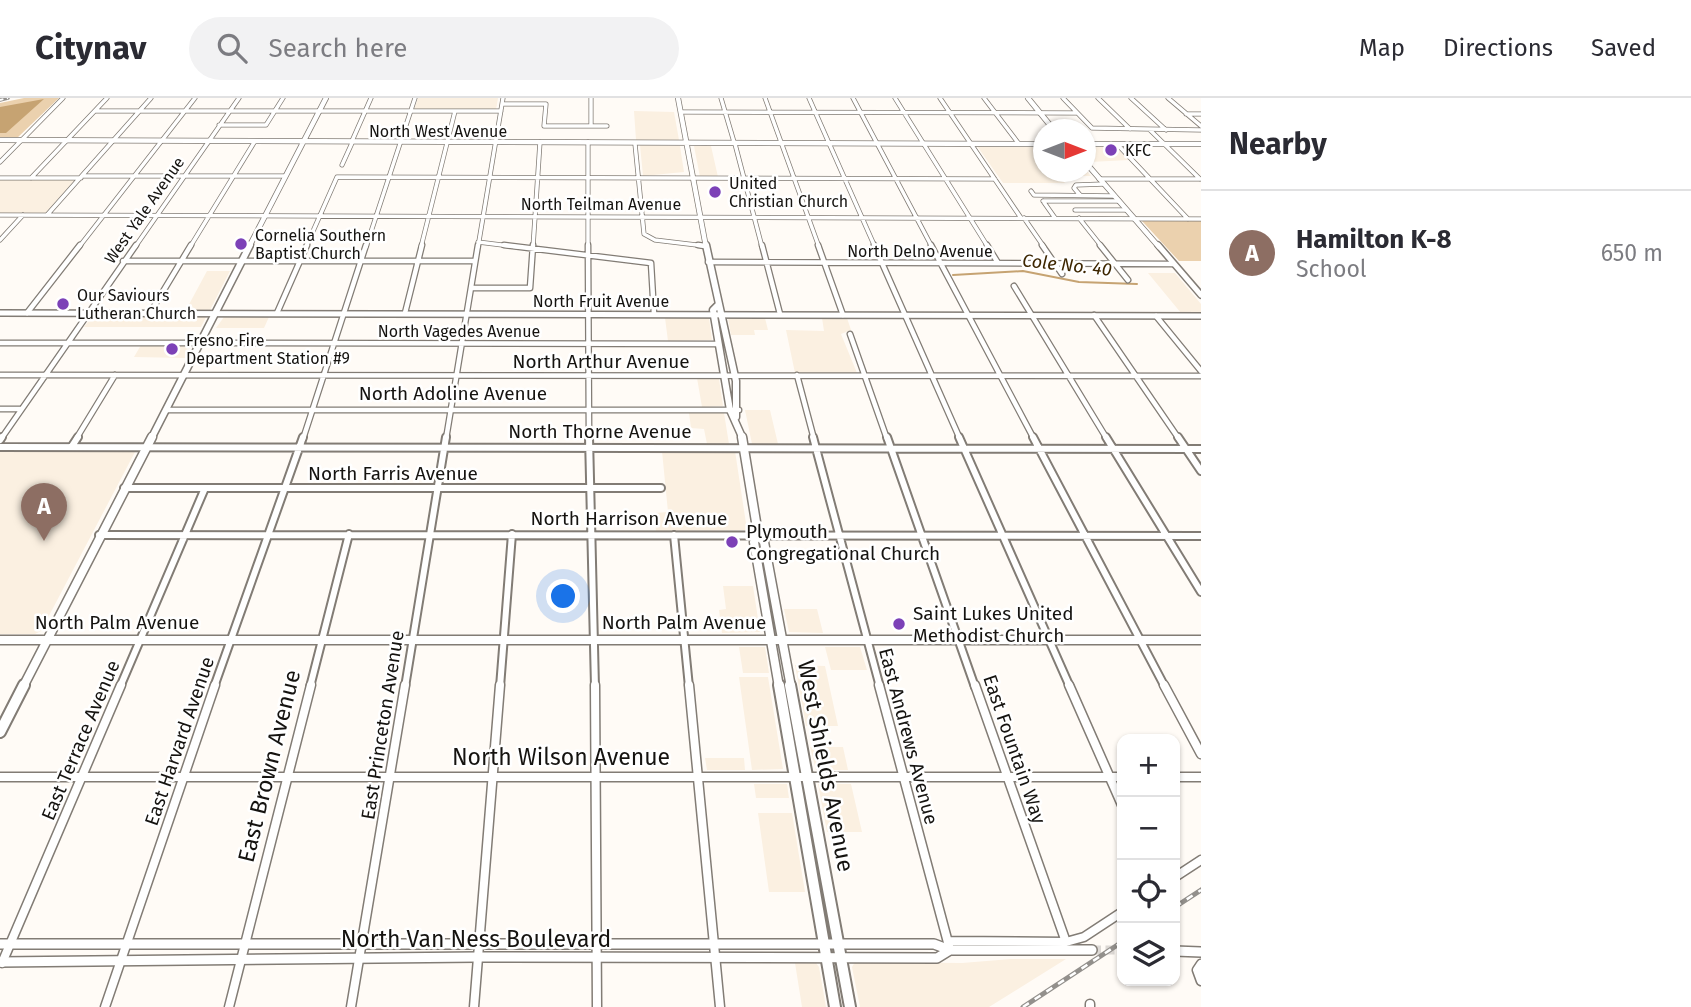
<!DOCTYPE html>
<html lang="en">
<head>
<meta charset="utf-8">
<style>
  :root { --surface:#fff; --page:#f2f2f3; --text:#2b2b33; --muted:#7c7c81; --line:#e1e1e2; --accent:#1a73e8 }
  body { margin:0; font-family:"Fira Sans",sans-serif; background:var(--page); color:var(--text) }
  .controls { position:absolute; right:21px; bottom:21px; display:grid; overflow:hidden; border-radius:14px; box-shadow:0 2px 5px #0004 }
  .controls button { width:63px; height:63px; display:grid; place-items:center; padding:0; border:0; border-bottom:2px solid var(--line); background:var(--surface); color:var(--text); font:35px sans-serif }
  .compass { position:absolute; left:1033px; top:21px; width:63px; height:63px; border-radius:50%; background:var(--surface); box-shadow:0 2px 5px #0004; rotate:90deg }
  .you { position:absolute; left:564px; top:499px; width:24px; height:24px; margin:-18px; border:5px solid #fff; border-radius:50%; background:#1a73e8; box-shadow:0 0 0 10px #1a73e833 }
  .badge { display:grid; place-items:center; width:46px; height:46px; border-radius:50%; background:var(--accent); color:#fff; font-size:23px; font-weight:700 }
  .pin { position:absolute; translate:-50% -58px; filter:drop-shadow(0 2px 4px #0008) }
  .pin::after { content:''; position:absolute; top:37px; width:24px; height:21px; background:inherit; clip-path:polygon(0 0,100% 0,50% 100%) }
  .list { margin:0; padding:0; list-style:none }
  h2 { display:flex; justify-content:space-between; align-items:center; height:91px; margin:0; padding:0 28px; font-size:30px }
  h2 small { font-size:23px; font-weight:400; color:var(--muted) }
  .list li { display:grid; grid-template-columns:46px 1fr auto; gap:21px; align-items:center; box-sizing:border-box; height:126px; padding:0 28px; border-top:2px solid var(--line) }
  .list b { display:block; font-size:26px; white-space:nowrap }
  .list p { margin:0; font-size:23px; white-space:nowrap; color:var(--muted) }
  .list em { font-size:23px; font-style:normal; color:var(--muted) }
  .icon { flex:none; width:38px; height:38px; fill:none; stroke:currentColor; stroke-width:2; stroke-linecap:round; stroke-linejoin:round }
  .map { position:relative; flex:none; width:1201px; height:909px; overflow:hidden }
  header { display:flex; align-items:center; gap:42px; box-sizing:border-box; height:98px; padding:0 35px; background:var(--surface); border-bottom:2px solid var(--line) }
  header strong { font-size:33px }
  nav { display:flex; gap:38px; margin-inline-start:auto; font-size:24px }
  .search { width:490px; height:63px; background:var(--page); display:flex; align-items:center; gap:18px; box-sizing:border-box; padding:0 24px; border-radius:38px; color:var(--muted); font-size:26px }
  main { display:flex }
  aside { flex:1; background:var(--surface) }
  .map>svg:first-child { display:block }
</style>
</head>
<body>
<header>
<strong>Citynav</strong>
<div class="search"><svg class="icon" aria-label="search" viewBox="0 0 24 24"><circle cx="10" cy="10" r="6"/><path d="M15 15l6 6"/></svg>Search here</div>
<nav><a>Map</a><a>Directions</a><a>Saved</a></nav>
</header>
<main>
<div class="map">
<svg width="1201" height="909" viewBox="0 0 1201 909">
  <rect width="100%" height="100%" fill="#fffbf6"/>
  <path fill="#fbf0e1" d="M418,0h80l-2,12h-82z
    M634,13l40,1 5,28h-43z
    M640,47l40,1 4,26 -41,4z
    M694,48h17l7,31h-18z
    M977,48l66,1 1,25 42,-2 5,6h-31l5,7h-62z
    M1086,48l30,1 13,13 -39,2 -4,-5z
    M0,82h75l-29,33h-46z
    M207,173h23l-20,39h-24z
    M1148,175h27l26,31v9h-20z
    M92,219h114l-5,10h-117z
    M224,219h45l-5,11h-48z
    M665,220h44l3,22 -44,1z
    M765,220l3,12h-14l1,5h-24l-3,-17z
    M822,220h25l4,12 -10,4 16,39h-62l-9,-43 38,1z
    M141,247l50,1 -6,12 -51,-1z
    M697,280l22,1 4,27 -21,1z
    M745,312h25l8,34h-26z
    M689,315h35l5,31h-22l-3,-15 -13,-1z
    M4,351l132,1 -95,181 -6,3h-35v-182z
    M662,353h73l12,79 -91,1 -2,-18 14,-1z
    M723,488h30l7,46 -38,1 -3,-23 7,-1z
    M784,511h33l6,24 -34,-1z
    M739,549h26l4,26h-26z
    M825,549h35l7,23h-36z
    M795,567l30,1 13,60h-32z
    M739,579h29l15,92 -31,1z
    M810,649h33l5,23h-32z
    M705,660h39l1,12h-38z
    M754,686h33l2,14h-33z
    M818,686h33l11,48h-35z
    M758,715h34l13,79h-36z
    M1011,861h55l-77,48h-129l-8,-40 3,-5 107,1z
    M795,865h21l3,4 7,40h-24z"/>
  <path fill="#ebd1ae" d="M24,0h35l-43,41h-16v-36z
    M1142,123h59v40h-22z"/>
  <path fill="#c6a372" d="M44,1l-38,34h-6v-26z"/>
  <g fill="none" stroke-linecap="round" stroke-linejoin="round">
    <path stroke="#c6a372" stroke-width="2" d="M953,177l70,-4 56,11 58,2"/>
    <path stroke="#dcd8d4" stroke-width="9" stroke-dasharray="9 4.5" stroke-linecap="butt" d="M1092,852h30"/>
    <defs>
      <path id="minor-far3" d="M591,0v28
        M721,0l13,44
        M765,0l54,149
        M809,0l66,149
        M853,0l79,149
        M895,0l93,149
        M940,0l81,120
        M984,0l35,46
        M1063,0l29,30 109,2
        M1098,0l32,31
        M1131,0l35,32
        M1168,0l33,28
        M502,6h44l-2,22h63
        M95,13h406
        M681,14l396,1
        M1186,16h15
        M219,27h47l17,-27
        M1150,32l50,49
        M352,43l19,-43
        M588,44v105
        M635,46l9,90 11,6 50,6
        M735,46l27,103
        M1117,46l71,75
        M0,64l63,-64
        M342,67l10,-22
        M82,78h203
        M0,80h81
        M31,80l76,-80
        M1099,81h102
        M1031,93l3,4 81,1
        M1080,97l-6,-7 2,-3 28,-1
        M1043,103h76
        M1043,103l12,17
        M1075,112h51
        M0,117l1201,4
        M47,117l104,-117
        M1024,120l20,29
        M1079,120l23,29
        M0,142l23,-25
        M478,144l41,5
        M79,149l116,-149
        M135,149l104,-149
        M190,149l65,-106
        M306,149l31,-70 658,2
        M366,149l49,-149
        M421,149l34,-136
        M478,149l25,-149
        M533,149l7,-105"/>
      <path id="minor-far2" d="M504,147l147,18 3,51
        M588,147l1,194
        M698,147l7,1
        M762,147l18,69
        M818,147l25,70
        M874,147l86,194
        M931,147l103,194
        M987,147l11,18
        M1042,147l20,29
        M1100,147l28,35
        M123,163h352
        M708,164l465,2
        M1014,188l93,153
        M471,190h59l3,-43
        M27,215l53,-68
        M150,215l41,-68
        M277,215l30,-68
        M405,215l17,-68
        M1094,217l85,124
        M1156,218l45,55
        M850,236l37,105
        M0,245h200
        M200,245l519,1
        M0,277l1201,1
        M797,277l17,64
        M0,311h20
        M166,312h573
        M1,341l135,-194
        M76,341l39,-64
        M303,341l63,-194
        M446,341l32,-194"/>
      <path id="minor-far1" d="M589,339l6,250
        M813,339l67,250
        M887,339l88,250
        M959,339l111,250
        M1033,339l132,250
        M1106,339l95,155
        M1178,339l23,34
        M0,342l2,-3
        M72,348l6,-9
        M0,349l1201,2
        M124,390h537
        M99,437l1102,1
        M674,437l15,152
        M120,589l85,-199
        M214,589l89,-250
        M310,589l39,-153
        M405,589l41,-250
        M500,589l12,-153"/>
      <path id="minor" d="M595,587l2,322
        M689,587l31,322
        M879,587l71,265
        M975,587l91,257
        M1069,587l53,120
        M1164,587l37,69
        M0,679h1122
        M1175,679h26
        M1175,779l26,-17
        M948,843l118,1 18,-5 38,-25
        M2,865l119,-278
        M1201,866l-4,6 4,11
        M1090,906v3
        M105,909l110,-322
        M229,909l82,-322
        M351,909l54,-322
        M474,909l26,-322"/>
      <path id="tertiary-far2" d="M1028,0l26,32
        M1086,65l73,84"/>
      <path id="tertiary-far1" d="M1158,147l43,50
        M0,215l1201,3"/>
      <path id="tertiary" d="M0,846h934l16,6h142
        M1175,853l26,1
        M0,864l477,-5 460,1 13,-8"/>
      <path id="secondary-far3" d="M678,0l28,149
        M0,42l1044,4
        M1086,46h115
        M249,149l77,-149"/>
      <path id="secondary-far2" d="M706,147l30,136v36
        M717,208l-4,4 17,100 13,29
        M151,341l99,-194"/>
      <path id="secondary-far1" d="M742,339l16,97 6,8 27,145
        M758,436l-4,8 25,145
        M0,542h1201
        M23,589l129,-250"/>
      <path id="secondary" d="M779,587l56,322
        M790,587l60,322
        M0,634l24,-47"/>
    </defs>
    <use href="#minor-far3" stroke="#827c75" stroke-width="5"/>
    <use href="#minor-far2" stroke="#827c75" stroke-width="7"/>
    <use href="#minor-far1" stroke="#827c75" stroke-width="10"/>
    <use href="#minor" stroke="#827c75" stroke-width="11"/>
    <use href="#tertiary-far2" stroke="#827c75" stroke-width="6"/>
    <use href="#tertiary-far1" stroke="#827c75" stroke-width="8"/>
    <use href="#tertiary" stroke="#827c75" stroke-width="12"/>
    <use href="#secondary-far3" stroke="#827c75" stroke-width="6"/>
    <use href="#secondary-far2" stroke="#827c75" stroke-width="9"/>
    <use href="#secondary-far1" stroke="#827c75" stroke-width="11"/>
    <use href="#secondary" stroke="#827c75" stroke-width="14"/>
    <use href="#minor-far3" stroke="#fff" stroke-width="3.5"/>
    <use href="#minor-far2" stroke="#fff" stroke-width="4.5"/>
    <use href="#minor-far1" stroke="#fff" stroke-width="6"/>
    <use href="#minor" stroke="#fff" stroke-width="8"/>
    <use href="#tertiary-far2" stroke="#fff" stroke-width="4.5"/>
    <use href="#tertiary-far1" stroke="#fff" stroke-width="5"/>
    <use href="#tertiary" stroke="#fff" stroke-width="9"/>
    <use href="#secondary-far3" stroke="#fff" stroke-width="4.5"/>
    <use href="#secondary-far2" stroke="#fff" stroke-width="6"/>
    <use href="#secondary-far1" stroke="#fff" stroke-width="8"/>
    <use href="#secondary" stroke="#fff" stroke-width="10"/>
    <defs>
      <path id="rail-far1" d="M0,2l8,-2"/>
      <path id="rail" d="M1175,809l26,-17
        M1023,909l99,-65"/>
    </defs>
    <use href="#rail-far1" stroke="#93908c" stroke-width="3.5"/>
    <use href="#rail" stroke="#93908c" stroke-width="5"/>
    <use href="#rail-far1" stroke="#fff" stroke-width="2" stroke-dasharray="3.5" stroke-linecap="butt"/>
    <use href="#rail" stroke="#fff" stroke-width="2.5" stroke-dasharray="7" stroke-linecap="butt"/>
  </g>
  <g fill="#7c41b7" stroke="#fff" stroke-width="2.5">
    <circle cx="1111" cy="52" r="7"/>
    <circle cx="715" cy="94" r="7"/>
    <circle cx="241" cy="146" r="7"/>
    <circle cx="63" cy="206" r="7"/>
    <circle cx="172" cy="251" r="7"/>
    <circle cx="732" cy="444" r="7"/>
    <circle cx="899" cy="526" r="7"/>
  </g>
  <g text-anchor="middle" stroke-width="5" stroke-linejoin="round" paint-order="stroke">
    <g font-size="16" fill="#151310" stroke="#fff">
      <text x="438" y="39">North West Avenue</text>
      <text x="601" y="112">North Teilman Avenue</text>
      <text transform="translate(144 112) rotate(-55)" y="6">West Yale Avenue</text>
      <text x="920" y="159">North Delno Avenue</text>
      <text x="601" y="209">North Fruit Avenue</text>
      <text x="459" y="239">North Vagedes Avenue</text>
    </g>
    <g font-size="16" fill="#151310" stroke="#fff" text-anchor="start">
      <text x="1125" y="58">KFC</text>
      <text x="729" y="91">United<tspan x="729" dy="18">Christian Church</tspan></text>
      <text x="255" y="143">Cornelia Southern<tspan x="255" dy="18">Baptist Church</tspan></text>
      <text x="77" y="203">Our Saviours<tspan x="77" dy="18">Lutheran Church</tspan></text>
      <text x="186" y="248">Fresno Fire<tspan x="186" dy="18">Department Station #9</tspan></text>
    </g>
    <g font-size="18" font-style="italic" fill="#3d2600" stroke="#fff">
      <text transform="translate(1067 167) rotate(6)" y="6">Cole No. 40</text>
    </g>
    <g font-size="19" fill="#151310" stroke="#fff">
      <text x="601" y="270">North Arthur Avenue</text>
      <text x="453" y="302">North Adoline Avenue</text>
      <text x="600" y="340">North Thorne Avenue</text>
      <text x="393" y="382">North Farris Avenue</text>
      <text x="629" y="427">North Harrison Avenue</text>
      <text x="117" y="531">North Palm Avenue</text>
      <text x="684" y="531">North Palm Avenue</text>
      <text transform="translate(382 627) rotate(-81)" y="7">East Princeton Avenue</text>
      <text transform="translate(909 638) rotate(75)" y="7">East Andrews Avenue</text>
      <text transform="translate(80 642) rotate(-67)" y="7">East Terrace Avenue</text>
      <text transform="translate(179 643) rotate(-71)" y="7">East Harvard Avenue</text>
      <text transform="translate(1015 651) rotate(71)" y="7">East Fountain Way</text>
    </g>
    <g font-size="19" fill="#151310" stroke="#fff" text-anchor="start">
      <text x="746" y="440">Plymouth<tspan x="746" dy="22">Congregational Church</tspan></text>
      <text x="913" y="522">Saint Lukes United<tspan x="913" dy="22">Methodist Church</tspan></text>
    </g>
    <g font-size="23" fill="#151310" stroke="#fff">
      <text x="561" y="667">North Wilson Avenue</text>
      <text transform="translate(269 668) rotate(-76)" y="8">East Brown Avenue</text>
      <text transform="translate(826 668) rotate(79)" y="8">West Shields Avenue</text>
      <text x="476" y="849">North Van Ness Boulevard</text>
    </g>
  </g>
</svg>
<div class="controls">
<button>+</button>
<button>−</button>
<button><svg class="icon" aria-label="locate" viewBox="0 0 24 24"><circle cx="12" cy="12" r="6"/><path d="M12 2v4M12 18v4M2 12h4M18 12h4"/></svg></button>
<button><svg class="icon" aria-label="layers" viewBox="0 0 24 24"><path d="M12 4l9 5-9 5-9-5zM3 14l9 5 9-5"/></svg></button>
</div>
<svg class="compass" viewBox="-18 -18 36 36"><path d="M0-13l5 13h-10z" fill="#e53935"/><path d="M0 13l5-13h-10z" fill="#7c7c81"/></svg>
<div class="you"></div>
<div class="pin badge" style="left:44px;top:443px;background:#8d6e63">A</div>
</div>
<aside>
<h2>Nearby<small></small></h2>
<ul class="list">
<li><span class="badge" style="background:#8d6e63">A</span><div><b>Hamilton K-8</b><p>School</p></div><em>650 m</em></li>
</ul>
</aside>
</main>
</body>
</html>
